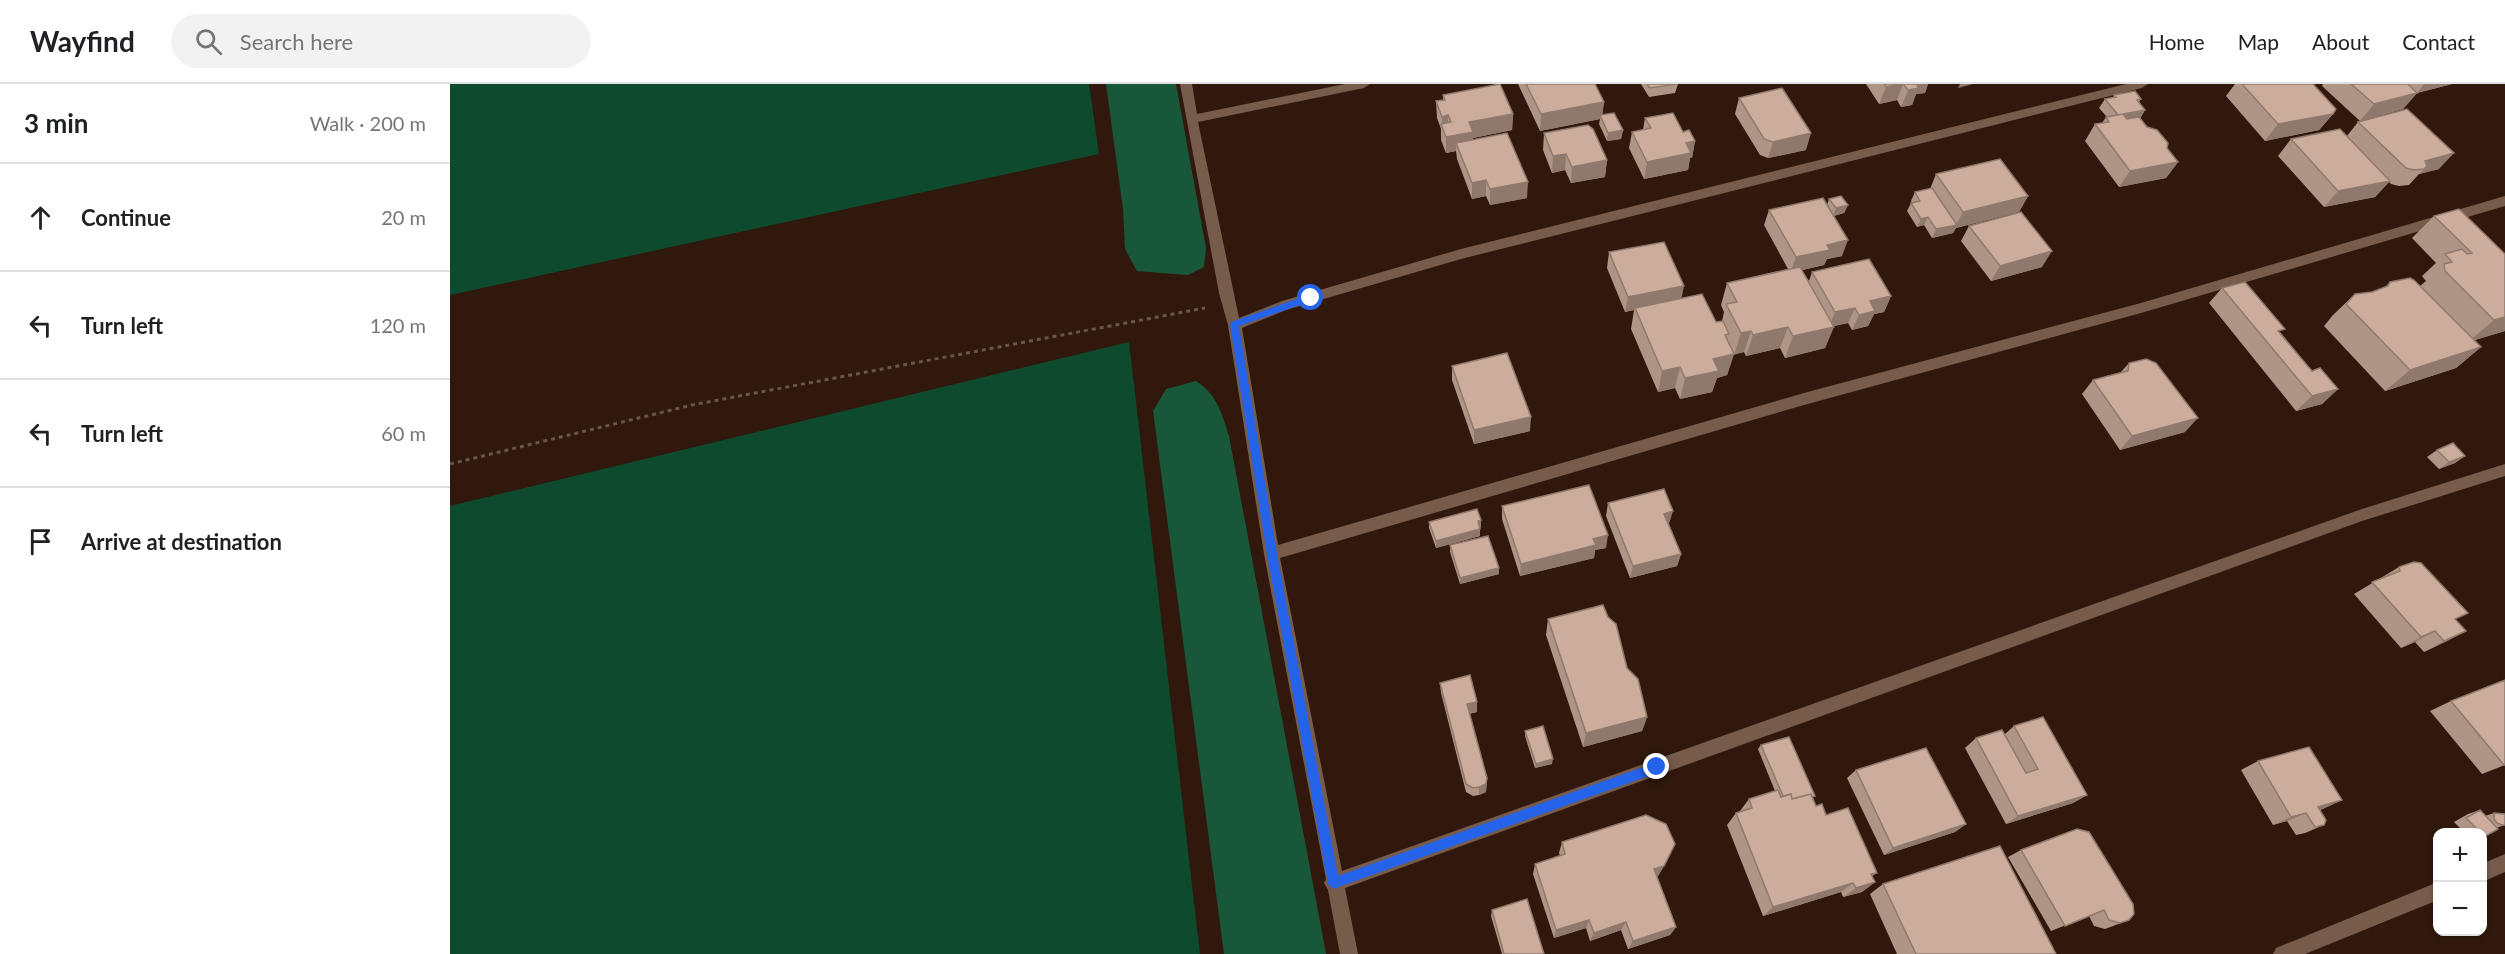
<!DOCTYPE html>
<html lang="en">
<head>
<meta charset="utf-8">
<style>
  :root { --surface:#fff; --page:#f2f2f2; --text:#202124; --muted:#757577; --line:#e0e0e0 }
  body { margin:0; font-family:Lato,sans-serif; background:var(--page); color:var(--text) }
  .controls { position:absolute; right:18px; bottom:18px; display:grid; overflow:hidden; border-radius:12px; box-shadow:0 2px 4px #0004 }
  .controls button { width:54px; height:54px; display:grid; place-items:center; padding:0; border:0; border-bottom:2px solid var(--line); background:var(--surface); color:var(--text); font:30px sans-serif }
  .stop { position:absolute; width:18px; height:18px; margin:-14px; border:4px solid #2563eb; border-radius:50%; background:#fff }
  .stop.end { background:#2563eb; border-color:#fff; box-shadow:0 2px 6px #0008 }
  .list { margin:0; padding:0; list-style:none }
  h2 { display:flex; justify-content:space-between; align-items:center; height:78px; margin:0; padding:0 24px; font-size:26px }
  h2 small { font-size:20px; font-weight:400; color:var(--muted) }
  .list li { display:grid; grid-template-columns:39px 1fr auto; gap:18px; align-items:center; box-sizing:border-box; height:108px; padding:0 24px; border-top:2px solid var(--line) }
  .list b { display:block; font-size:22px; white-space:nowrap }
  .list em { font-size:20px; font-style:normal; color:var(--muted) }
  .icon { flex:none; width:33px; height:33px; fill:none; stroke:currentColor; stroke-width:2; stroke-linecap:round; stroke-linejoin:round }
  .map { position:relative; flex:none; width:2055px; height:870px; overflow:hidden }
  header { display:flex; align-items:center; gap:36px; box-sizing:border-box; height:84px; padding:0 30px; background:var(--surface); border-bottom:2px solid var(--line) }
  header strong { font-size:28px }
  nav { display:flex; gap:33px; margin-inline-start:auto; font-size:21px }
  .search { width:420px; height:54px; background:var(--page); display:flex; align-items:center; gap:15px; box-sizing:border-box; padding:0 21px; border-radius:33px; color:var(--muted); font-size:22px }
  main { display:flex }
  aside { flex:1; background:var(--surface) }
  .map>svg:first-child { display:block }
</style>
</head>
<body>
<header>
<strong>Wayfind</strong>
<div class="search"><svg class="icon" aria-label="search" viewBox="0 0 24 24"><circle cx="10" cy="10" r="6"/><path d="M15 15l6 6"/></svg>Search here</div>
<nav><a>Home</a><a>Map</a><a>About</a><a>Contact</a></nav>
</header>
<main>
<aside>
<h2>3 min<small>Walk · 200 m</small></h2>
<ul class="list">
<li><svg class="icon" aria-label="ahead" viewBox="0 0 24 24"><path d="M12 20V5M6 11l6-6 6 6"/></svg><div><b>Continue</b></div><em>20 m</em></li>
<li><svg class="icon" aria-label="left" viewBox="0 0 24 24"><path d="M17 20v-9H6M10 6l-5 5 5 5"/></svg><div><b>Turn left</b></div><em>120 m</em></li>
<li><svg class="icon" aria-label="left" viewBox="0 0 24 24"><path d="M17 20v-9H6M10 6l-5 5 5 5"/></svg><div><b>Turn left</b></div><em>60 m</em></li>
<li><svg class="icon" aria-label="arrive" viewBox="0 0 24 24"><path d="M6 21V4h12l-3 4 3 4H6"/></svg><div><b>Arrive at destination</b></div></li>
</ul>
</aside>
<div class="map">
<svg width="2055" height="870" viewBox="0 0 2055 870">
  <rect width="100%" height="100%" fill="#30190c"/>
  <path fill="#0d4a2e" d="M0,0h639l10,70 -649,141z
    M679,258l71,612h-750v-448z"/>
  <path fill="#185739" d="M656,0h70l30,164 -2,19 -16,8 -51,-4 -12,-22 -2,-40z
    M746,297c21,13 26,33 33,55l97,518h-102l-71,-543 13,-22z"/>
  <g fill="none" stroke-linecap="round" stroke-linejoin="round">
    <path stroke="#695449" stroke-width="3" stroke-dasharray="4 4" stroke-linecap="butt" d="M0,380l242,-59 513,-97"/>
    <path fill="#775c4c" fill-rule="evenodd" d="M730,0h12l5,30 148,-30h25l-6,4 -166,34 41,196 43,-17 179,-52 665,-165h22l-6,4 -681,171 -175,51 -44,18 36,217 526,-152 337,-90 364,-107v10l-364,107 -337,92 -524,153 62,313 1020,-362 143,-45v12l-143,45 -1017,367 13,66h-18l-12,-64 -4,-7 2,-4 -62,-325 -36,-229 -9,-32z
      M2055,770v18l-23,10v-18z
      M1988,798v18l-133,54h-32l3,-6z"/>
  </g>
  <path fill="#af9586" d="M1068,0h77l9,18 -2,13 21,15 -2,9 -14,2 -8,-17 1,-5 -60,12z
    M1191,0h37l-3,9 -26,4z
    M1416,0h62l-3,9 -9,1 -4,11 -11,2 -4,-7 -18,4z
    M1785,0h7l91,30 -14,16 -54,11 -39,-45z
    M1873,0h129l-35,9 -14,16 -43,12 -38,-35z
    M993,11l70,19 -1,16 -39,8v1l54,59 -37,7 -4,-9 -14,3 -15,-40 -1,-8 -10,2 -5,-13v-11l-4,-11 -1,-17 7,-1z
    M1664,11l27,4 -2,3 6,8 -5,8 38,44 -12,16 -47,9 -34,-46 10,-17 7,-1 4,-6h1l-8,-9 6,-9 8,-2z
    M1289,14l67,52 -38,8 -8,-3 -25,-41z
    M1195,34l38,14 12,9 -3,17h-2l-2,12 -44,9 -15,-31 3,-16 11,-2z
    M1908,38l81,47 -20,5 -10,11 -10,1 -8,-2 -2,-2 -14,15 -51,10 -46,-51 13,-17 56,-3z
    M1094,49l63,27 -2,17 -34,6 -6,-13 -13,3 -9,-23z
    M1486,90l92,22 -9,16 -63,16 -3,5 -21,5 -8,-13 -7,2 -10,-16 4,-8h1l-1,-2 4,-9 15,-3z
    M1379,115l19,6 -4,8 -10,3 8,40 -15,3 -3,6 -22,5 7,11 3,-9 79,24 -7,16 -10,2 -6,12 -16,4 -4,-7 -14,3 -9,22 -40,10 -5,-10 -34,8 -2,-4 -10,2 -7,21 -10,3 -5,14 -32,7 -5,-11 -17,4 -27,-63 3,-19 -9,2 -18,-44 2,-16 72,46 35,24 6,-1 2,-9 -3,-7 6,-22 61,-14 -24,-44 5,-15 58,-5z
    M1984,132l71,38v77l-30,9 6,7 -25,21 -71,23 -61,-65 9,-11 22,-21 17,-2 13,-5 5,-5 30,4 6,-5 -4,-5 14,-13 -24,-25z
    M1519,142l73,41 -51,14 -30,-40z
    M1772,204l59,45 31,38 26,18 -16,15 -26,7 -87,-108z
    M1679,279l56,69 -65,18 -38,-56 11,-14 28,-8z
    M1002,282l78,65 -56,13 -22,-64z
    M1987,366l28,6 -10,7 -16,6 -12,-12z
    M1158,419l61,21 12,30 -4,12 -47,12 -24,-62z
    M1052,422l104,42 -11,2 -1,8 -74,18 -18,-57z
    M1031,436v7l-1,1v8l-44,12 -7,-20v-6z
    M1000,461l49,23v6l-39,10 -10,-32z
    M1949,483l57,53 10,11 -21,11 -21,10 -9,-10 -14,6 -47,-54z
    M1098,535l79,49 20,49 -5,14 -59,16 -37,-112z
    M990,599l37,29 -8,2 18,64 -1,14 -7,3 -6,1 -7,-4 -25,-99z
    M2001,617l54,64 -23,9 -52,-63z
    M1564,642l73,69 -14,8 -67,21 -41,-76 11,-10 29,-4z
    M1075,647l27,33 -17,4 -10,-32z
    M1311,661l52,54 3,7 10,9 51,58 -5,3 3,6 -13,10 -19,5 -2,-5 -78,24 -36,-91 9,-12 4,-1v-1l9,-12 26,-8 -17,-42z
    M1808,677l84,39 -22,10 4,15 -19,8 -9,2 -9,-14 -14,4 -32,-55z
    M1406,686l110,54 -11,8 -71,23 -37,-77z
    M2030,726l5,6 9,-3 11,12 -9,3 -14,10v-6h-18l-10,-10 14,-8z
    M1112,758l102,24 -6,10h-1l19,51 -6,8 -42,14 -7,-19 -31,11 -4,-13 -32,10 -21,-64 2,-10 25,-8 -1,-3z
    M1571,766l108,70 -24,9 -11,-3 -5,-10 -38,15 -43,-74z
    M1433,800l173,70h-159l-27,-60z
    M1042,826l52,44h-42l-11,-38z"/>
  <path fill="#8f796d" d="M1453,0l-6,16 -18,4 7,-17z
    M1461,0h17l-3,9 -9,1 -4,11 -11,2z
    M1510,0h13l-15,4z
    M1974,0h28l-35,9 -14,16 -43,12 14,-17 43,-11z
    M1154,18l-2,16 -2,-3v4l-60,12 1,-17z
    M1695,26l-5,9 -27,5 5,-8z
    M1063,30l-1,16 -39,8v10l-17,-5v8l-10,2v-16l23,-15z
    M1883,30l-14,16 -54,11 13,-17z
    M998,31v17l-6,-4v-11z
    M1173,46l-2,9 -14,2 1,-8z
    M1361,49l-5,17 -38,8 5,-16z
    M1245,57l-3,17h-2l-2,12 -44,9 3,-17 39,-19z
    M2004,69l-15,16 -20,5 5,-5 1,-8z
    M1116,70l-1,16 -13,3 1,-17z
    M1157,76l-2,17 -34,6 1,-16z
    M1728,78l-12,16 -47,9 11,-16z
    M1036,96v16l-14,3v-16z
    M1940,97l-15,16 -51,10 14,-16z
    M1078,98l-1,16 -37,7v-16z
    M1578,112l-9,16 -63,16 -3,5 -21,5 4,-9 20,-4 7,-13z
    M1398,121l-4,8 -11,3 3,-8z
    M1478,133l-4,8 -7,2 4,-8z
    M1398,156l-6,16 -15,3 -3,6 -34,8 6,-16 31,-12z
    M1602,167l-10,16 -51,14 9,-15z
    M1234,202l-3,15 -46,7 -1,2 -9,2 3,-15z
    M1441,212l-7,16 -10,2 -6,12 -16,4 7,-15 11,-14z
    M1405,224l-7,15 -19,4 6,-15z
    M2055,233v14l-37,11 26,-22z
    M1338,243l-8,21 -34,8 7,-21z
    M1384,243l-9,21 -40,10 8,-22z
    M1301,247l-7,21 -10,3 7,-22z
    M2031,263l-25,21 -71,23 25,-21z
    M1284,270l-7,21 -10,3 -5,14 -32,7 5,-21 28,-19z
    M1230,283l-5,21 -17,4 4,-21z
    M1888,305l-16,15 -26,7 16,-15z
    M1081,333l-1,14 -56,13v-14z
    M1748,334l-13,14 -65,18 12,-14z
    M2015,372l-10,7 -16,6 10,-7z
    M1223,427l-4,13 -9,2 4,-12z
    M1031,436v7l-3,1v-7z
    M1030,445v7l-44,12v-7z
    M1158,451l-2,13 -11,2 -1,8 -74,18 1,-12 72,-25z
    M1231,470l-4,12 -47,12 3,-12z
    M1049,484v6l-39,10v-6z
    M1985,547l-20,11 -14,6 20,-11z
    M2016,547l-21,11 -21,10 20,-11z
    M1027,618v10l-10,2v-10z
    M1197,633l-5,14 -59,16 3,-14z
    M1103,675l-1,5 -17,4 1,-4z
    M1037,694l-1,14 -7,3v-8z
    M1637,711l-14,8 -67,21 12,-8z
    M1892,716l-19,9 -16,4h-1l-19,8 -14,4 18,-8 27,-10z
    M1516,740l-11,8 -71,23 9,-7z
    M1214,782l-6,10 -10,3 6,-10z
    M1425,798l-13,10 -19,5 13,-9z
    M1403,799l-12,9 -78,24 10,-9z
    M1139,836l-3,8 -32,10 2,-8z
    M1176,838l-5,8 -31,11 4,-8z
    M1226,843l-6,8 -42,14 5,-8z"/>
  <path fill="#ccad9c" stroke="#8f796d" stroke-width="1.5" d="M1050,0l13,30 -44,8 4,10 -27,5 -5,-13 10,-2 -3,-7 -6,2 -6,-16 9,-1 -2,-5z
    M1076,0h69l9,18 -63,12z
    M1197,0h30l-27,4z
    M1434,0h17l-15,3z
    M1453,0h13l3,4 -11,2z
    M1792,0h71l23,25 -3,5 -55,10z
    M1901,0h57l9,9 -43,11z
    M1332,4l29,45 -38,9 -9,-3 -25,-41z
    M1685,7l6,8 -4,1 8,10 -27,5 -13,-16 11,-2 -2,-2z
    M1957,25l47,44 -29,8 2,5 -3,3 -10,1 -8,-2 -48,-46z
    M1164,29l9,17 -15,3 -8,-18z
    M1223,29l10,19 6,-2 6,11 -9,2 5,10 -44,9 -15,-30 19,-4 -6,-10z
    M1673,30l4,5 12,-2 8,10 10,3 11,13 -1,5 11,14 -48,9 -35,-47 14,-2 -3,-5z
    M1138,41l5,4 14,31 -35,7 -6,-13 -13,2 -9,-23z
    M1890,45l50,52 -52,10 -47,-52z
    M1057,49l21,49 -38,7 -4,-9 -14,3 -16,-40z
    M1550,75l28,37 -65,16 -27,-38z
    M1482,104l25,37 -21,4 -8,-12 -7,2 -10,-16 9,-2 -5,-9z
    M1391,112l7,9 -12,3 -7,-9z
    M1373,114l25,42 -21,5 3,5 -34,7 -27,-47z
    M2009,125l46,45v63l-11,3 -49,-49 -1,-7 8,-2 -7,-8 17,-5 5,5 5,-1 -38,-37z
    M1571,128l31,39 -52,15 -31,-40z
    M1214,158l20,44 -56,11 -19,-45z
    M1419,175l22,37 -21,5 5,10 -16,4 -4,-7 -20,4 -23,-40z
    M1350,183l34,60 -41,9 -5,-9 -35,8 -2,-4 -10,2 -15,-29 11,-2 -10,-19z
    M1960,194l4,2 67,67 -71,23 -64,-66 9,-10 17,-2 16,-6 2,-4z
    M1795,198l40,47 -7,2 34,40 8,-3 18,21 -26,7 -90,-108z
    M1252,210l14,28 7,-1 6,13 -4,1 9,19 -21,5 6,12 -34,7 -5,-11 -18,4 -27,-63z
    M1057,269l24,64 -57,13 -22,-64z
    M1696,275l10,4 42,55 -66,18 -39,-56 35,-9 1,-8z
    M2003,359l12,13 -16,6 -12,-12z
    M1139,401l19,50 -15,4 3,6 -75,19 -19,-58z
    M1214,405l9,22 -9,3 17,40 -48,12 -25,-63z
    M1027,425l4,11 -3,1 2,8 -44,12 -7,-19z
    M1038,452l11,32 -39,10 -10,-33z
    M1964,478l7,1 47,50 -13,6 11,12 -22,10 -9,-10 -14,6 -49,-55 28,-11 -1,-4z
    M1153,521l5,12 8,7 11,44 11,11 9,38 -61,16 -38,-114z
    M1020,591l7,27 -10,2 20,74 -1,6 -7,3 -6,1 -7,-4 -26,-101z
    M2055,596v85h-1l-53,-64z
    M1593,633l44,78 -69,21 -42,-78 26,-8 24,43 12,-4 -24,-43z
    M1093,642l10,33 -17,5 -11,-33z
    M1339,653l26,59 -3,1 -1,-3 -19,5 -1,-5 -8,2 -22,-51z
    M1859,663l33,53 -24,7 8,13 -2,5 -9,2 -9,-14 -15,4 -33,-56z
    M1476,664l40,76 -73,24 -37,-78z
    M1328,706l3,7 10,-3 1,5 19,-5 5,12 6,-2 4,11 22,-7 29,65 -6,1 4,8 -19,6 -3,-5 -80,24 -37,-94 16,-5 -3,-9z
    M2030,726l18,19 -14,8 -2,-1v-4h-2l-14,-14z
    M2044,729l11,1v11h-3l-5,-2 -3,-4z
    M1196,731l20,9 9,20 -11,22 -10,3 22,58 -43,14 -7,-19 -32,11 -5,-13 -33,10 -21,-66 30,-10 -3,-12z
    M1627,745l12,3 44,72 1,10 -5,6 -9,3 -11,-3 -5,-10 -39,16 -44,-76z
    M1550,762l56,108h-140l-33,-70z
    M1077,815l17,55h-40l-12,-44z"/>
  <path fill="#2563eb" d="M861,210l3,1v5l-75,26 38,228 61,322 319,-114 5,5 -5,6 -324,116 -5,-5 -61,-330 -37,-229 1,-3z"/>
</svg>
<div class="controls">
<button>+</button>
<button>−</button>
</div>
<div class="stop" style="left:861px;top:214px"></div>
<div class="stop end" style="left:1207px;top:683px"></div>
</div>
</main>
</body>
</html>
